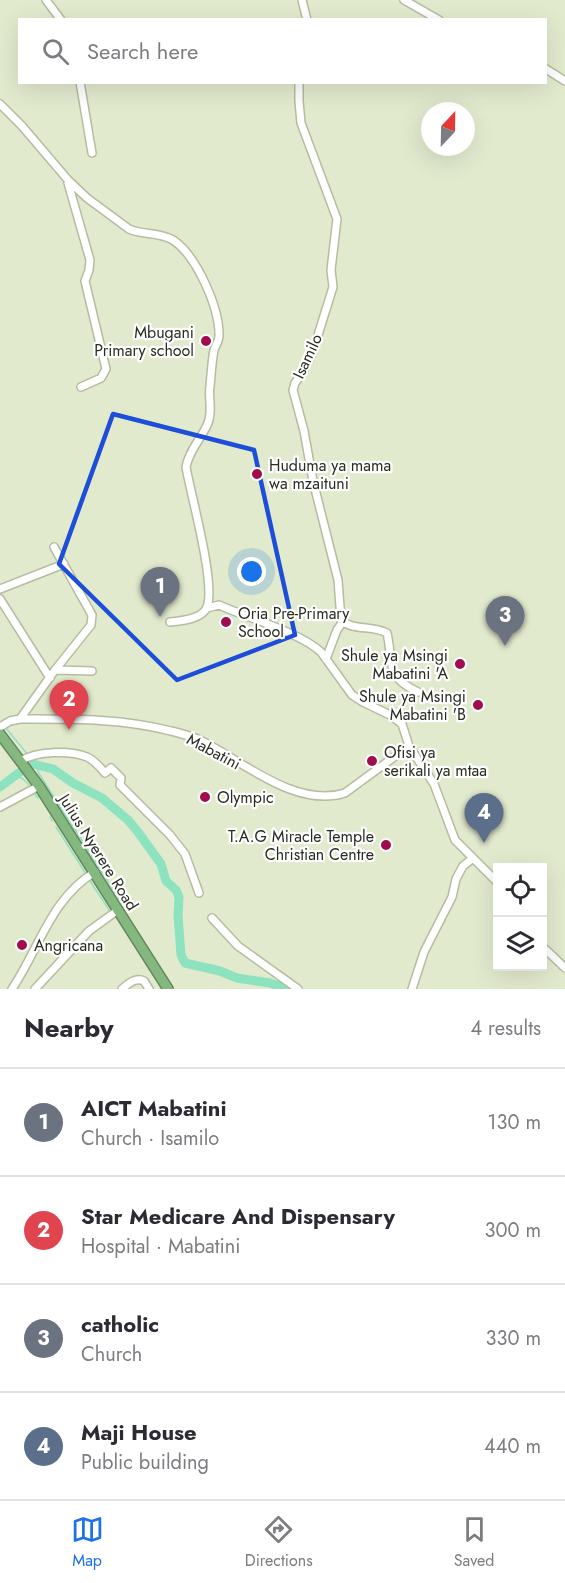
<!DOCTYPE html>
<html lang="en">
<head>
<meta charset="utf-8">
<style>
  :root { --surface:#fff; --page:#f2f2f3; --text:#2b2b33; --muted:#7c7c81; --line:#e1e1e2; --accent:#1a73e8 }
  body { margin:0; font-family:Jost,sans-serif; background:var(--page); color:var(--text) }
  .controls { position:absolute; right:18px; bottom:18px; display:grid; overflow:hidden; border-radius:0px; box-shadow:0 6px 24px #0002 }
  .controls button { width:54px; height:54px; display:grid; place-items:center; padding:0; border:0; border-bottom:2px solid var(--line); background:var(--surface); color:var(--text); font:30px sans-serif }
  .compass { position:absolute; left:421px; top:102px; width:54px; height:54px; border-radius:50%; background:var(--surface); box-shadow:0 6px 24px #0002; rotate:22deg }
  .you { position:absolute; left:252px; top:572px; width:21px; height:21px; margin:-15px; border:4px solid #fff; border-radius:50%; background:#1a73e8; box-shadow:0 0 0 9px #1a73e833 }
  .badge { display:grid; place-items:center; width:39px; height:39px; border-radius:50%; background:var(--accent); color:#fff; font-size:20px; font-weight:700 }
  .pin { position:absolute; translate:-50% -50px; filter:drop-shadow(0 2px 3px #0008) }
  .pin::after { content:''; position:absolute; top:32px; width:21px; height:18px; background:inherit; clip-path:polygon(0 0,100% 0,50% 100%) }
  .list { margin:0; padding:0; list-style:none }
  h2 { display:flex; justify-content:space-between; align-items:center; height:78px; margin:0; padding:0 24px; font-size:26px }
  h2 small { font-size:20px; font-weight:400; color:var(--muted) }
  .list li { display:grid; grid-template-columns:39px 1fr auto; gap:18px; align-items:center; box-sizing:border-box; height:108px; padding:0 24px; border-top:2px solid var(--line) }
  .list b { display:block; font-size:22px; white-space:nowrap }
  .list p { margin:0; font-size:20px; white-space:nowrap; color:var(--muted) }
  .list em { font-size:20px; font-style:normal; color:var(--muted) }
  .icon { flex:none; width:33px; height:33px; fill:none; stroke:currentColor; stroke-width:2; stroke-linecap:round; stroke-linejoin:round }
  .map { position:relative; flex:none; width:565px; height:989px; overflow:hidden }
  .search { position:absolute; background:var(--surface); box-shadow:0 6px 24px #0002; left:18px; right:18px; top:18px; height:66px; display:flex; align-items:center; gap:15px; box-sizing:border-box; padding:0 21px; border-radius:0px; color:var(--muted); font-size:22px }
  .sheet { height:510px; background:var(--surface) }
  nav { display:flex; justify-content:space-around; align-items:center; box-sizing:border-box; height:84px; border-top:2px solid var(--line); background:var(--surface); font-size:16px; color:var(--muted) }
  nav a { display:grid; justify-items:center; gap:3px }
  nav .on { color:var(--accent) }
  .map>svg:first-child { display:block }
</style>
</head>
<body>
<div class="map">
<svg width="565" height="989" viewBox="0 0 565 989">
  <rect width="100%" height="100%" fill="#e2eace"/>
  <g fill="none" stroke-linecap="round" stroke-linejoin="round">
    <path stroke="#8de2bf" stroke-width="1.5" d="M0,722l1,1
      M6,728l22,27
      M31,759l4,4
      M37,764l1,8 82,128
      M15,775l8,4 8,8
      M34,793l4,5
      M50,817l2,4
      M56,827l30,47
      M90,881l19,29"/>
    <path stroke="#8de2bf" stroke-width="9" d="M33,764l20,5 20,14 29,15 26,22 10,12 23,32 5,17 10,9 3,7 -1,18 3,40 4,8 35,8 17,7 33,5 17,6
      M0,787l20,-15"/>
    <defs>
      <path id="minor" d="M46,0l15,20
        M302,0l5,20
        M404,0l35,20
        M546,69l19,12
        M80,82l12,71
        M299,82v19l2,22 36,96 -6,51 2,17 -20,64 -10,21 -8,11 -2,7 11,41 9,50 25,99 3,40c11,11 32,5 46,13 7,31 -3,43 31,59
        M0,104l22,22 46,54 19,18 42,31c13,6 31,3 44,11 24,16 47,69 46,97 -1,6 -3,8 -5,13 -2,10 -3,26 -4,36 -2,12 3,25 -2,37 -6,15 -19,27 -22,44 5,29 30,117 21,140 -4,12 -26,14 -37,15
        M68,183l22,77 -1,10 -4,11 21,88 -5,9 -20,9
        M0,589l64,-25
        M0,599l50,79
        M207,608l12,-3c29,13 80,27 102,47l31,43 11,7 27,13 12,9 7,22 25,38 21,56 43,43
        M326,659l11,-29 5,-7
        M55,670l37,1
        M20,719l35,-49 36,-45 1,-10 -38,-68
        M0,727l10,-6 10,-2c51,0 101,-1 151,12 9,2 18,5 27,8 42,20 97,70 147,54l64,-47
        M21,761c15,-10 49,-11 66,-4 7,3 13,10 18,16l6,-5 10,10 -1,7 50,50 15,19 14,39
        M0,807l39,-21
        M212,918l26,28 60,43
        M542,946l23,22
        M12,989c27,-40 39,-91 83,-117
        M35,989l54,-58 29,-21
        M122,989c6,-5 13,-12 22,-8l5,8
        M412,989l12,-37 28,-55 4,-18 7,-13 9,-7"/>
      <path id="highway" d="M0,734l39,52 129,203"/>
    </defs>
    <use href="#minor" stroke="#b5bca1" stroke-width="10"/>
    <use href="#highway" stroke="#64875e" stroke-width="12"/>
    <use href="#minor" stroke="#fff" stroke-width="7"/>
    <use href="#highway" stroke="#84b87f" stroke-width="9"/>
  </g>
  <path fill="none" stroke="#1d4ed8" stroke-width="4.5" stroke-linejoin="round" d="M113,414l141,36 41,185 -118,45 -118,-116z"/>
  <g fill="#a20c4c" stroke="#fff" stroke-width="2">
    <circle cx="206" cy="341" r="6"/>
    <circle cx="257" cy="474" r="6"/>
    <circle cx="226" cy="622" r="6"/>
    <circle cx="460" cy="664" r="6"/>
    <circle cx="478" cy="705" r="6"/>
    <circle cx="372" cy="761" r="6"/>
    <circle cx="205" cy="797" r="6"/>
    <circle cx="386" cy="845" r="6"/>
    <circle cx="22" cy="945" r="6"/>
  </g>
  <g text-anchor="middle" stroke-width="4.5" stroke-linejoin="round" paint-order="stroke">
    <g font-size="16" fill="#292c21" stroke="#fff" text-anchor="start">
      <text x="194" y="338" text-anchor="end">Mbugani<tspan x="194" dy="18">Primary school</tspan></text>
      <text x="269" y="471">Huduma ya mama<tspan x="269" dy="18">wa mzaituni</tspan></text>
      <text x="238" y="619">Oria Pre-Primary<tspan x="238" dy="18">School</tspan></text>
      <text x="448" y="661" text-anchor="end">Shule ya Msingi<tspan x="448" dy="18">Mabatini 'A</tspan></text>
      <text x="466" y="702" text-anchor="end">Shule ya Msingi<tspan x="466" dy="18">Mabatini 'B</tspan></text>
      <text x="384" y="758">Ofisi ya<tspan x="384" dy="18">serikali ya mtaa</tspan></text>
      <text x="217" y="803">Olympic</text>
      <text x="374" y="842" text-anchor="end">T.A.G Miracle Temple<tspan x="374" dy="18">Christian Centre</tspan></text>
      <text x="34" y="951">Angricana</text>
    </g>
    <g font-size="16" fill="#292c21" stroke="#fff">
      <text transform="translate(307 356) rotate(-65)" y="6">Isamilo</text>
      <text transform="translate(214 751) rotate(28)" y="6">Mabatini</text>
      <text transform="translate(99 852) rotate(58)" y="6">Julius Nyerere Road</text>
    </g>
  </g>
</svg>
<div class="controls">
<button><svg class="icon" aria-label="locate" viewBox="0 0 24 24"><circle cx="12" cy="12" r="6"/><path d="M12 2v4M12 18v4M2 12h4M18 12h4"/></svg></button>
<button><svg class="icon" aria-label="layers" viewBox="0 0 24 24"><path d="M12 4l9 5-9 5-9-5zM3 14l9 5 9-5"/></svg></button>
</div>
<svg class="compass" viewBox="-18 -18 36 36"><path d="M0-13l5 13h-10z" fill="#e53935"/><path d="M0 13l5-13h-10z" fill="#7c7c81"/></svg>
<div class="you"></div>
<div class="pin badge" style="left:160px;top:617px;background:#6b7280">1</div>
<div class="pin badge" style="left:69px;top:730px;background:#e0444e">2</div>
<div class="pin badge" style="left:505px;top:646px;background:#6b7280">3</div>
<div class="pin badge" style="left:484px;top:843px;background:#5c6f8a">4</div>
<div class="search"><svg class="icon" aria-label="search" viewBox="0 0 24 24"><circle cx="10" cy="10" r="6"/><path d="M15 15l6 6"/></svg>Search here</div>
</div>
<section class="sheet">
<h2>Nearby<small>4 results</small></h2>
<ul class="list">
<li><span class="badge" style="background:#6b7280">1</span><div><b>AICT Mabatini</b><p>Church · Isamilo</p></div><em>130 m</em></li>
<li><span class="badge" style="background:#e0444e">2</span><div><b>Star Medicare And Dispensary</b><p>Hospital · Mabatini</p></div><em>300 m</em></li>
<li><span class="badge" style="background:#6b7280">3</span><div><b>catholic</b><p>Church</p></div><em>330 m</em></li>
<li><span class="badge" style="background:#5c6f8a">4</span><div><b>Maji House</b><p>Public building</p></div><em>440 m</em></li>
</ul>
</section>
<nav>
<a class="on"><svg class="icon" aria-label="map" viewBox="0 0 24 24"><path d="M3 6l6-2 6 2 6-2v14l-6 2-6-2-6 2zM9 4v14M15 6v14"/></svg>Map</a>
<a><svg class="icon" aria-label="directions" viewBox="0 0 24 24"><path d="M12 3l9 9-9 9-9-9zM9 14v-3h6M13 9l2 2-2 2"/></svg>Directions</a>
<a><svg class="icon" aria-label="saved" viewBox="0 0 24 24"><path d="M7 4h10v16l-5-4-5 4z"/></svg>Saved</a>
</nav>
</body>
</html>
